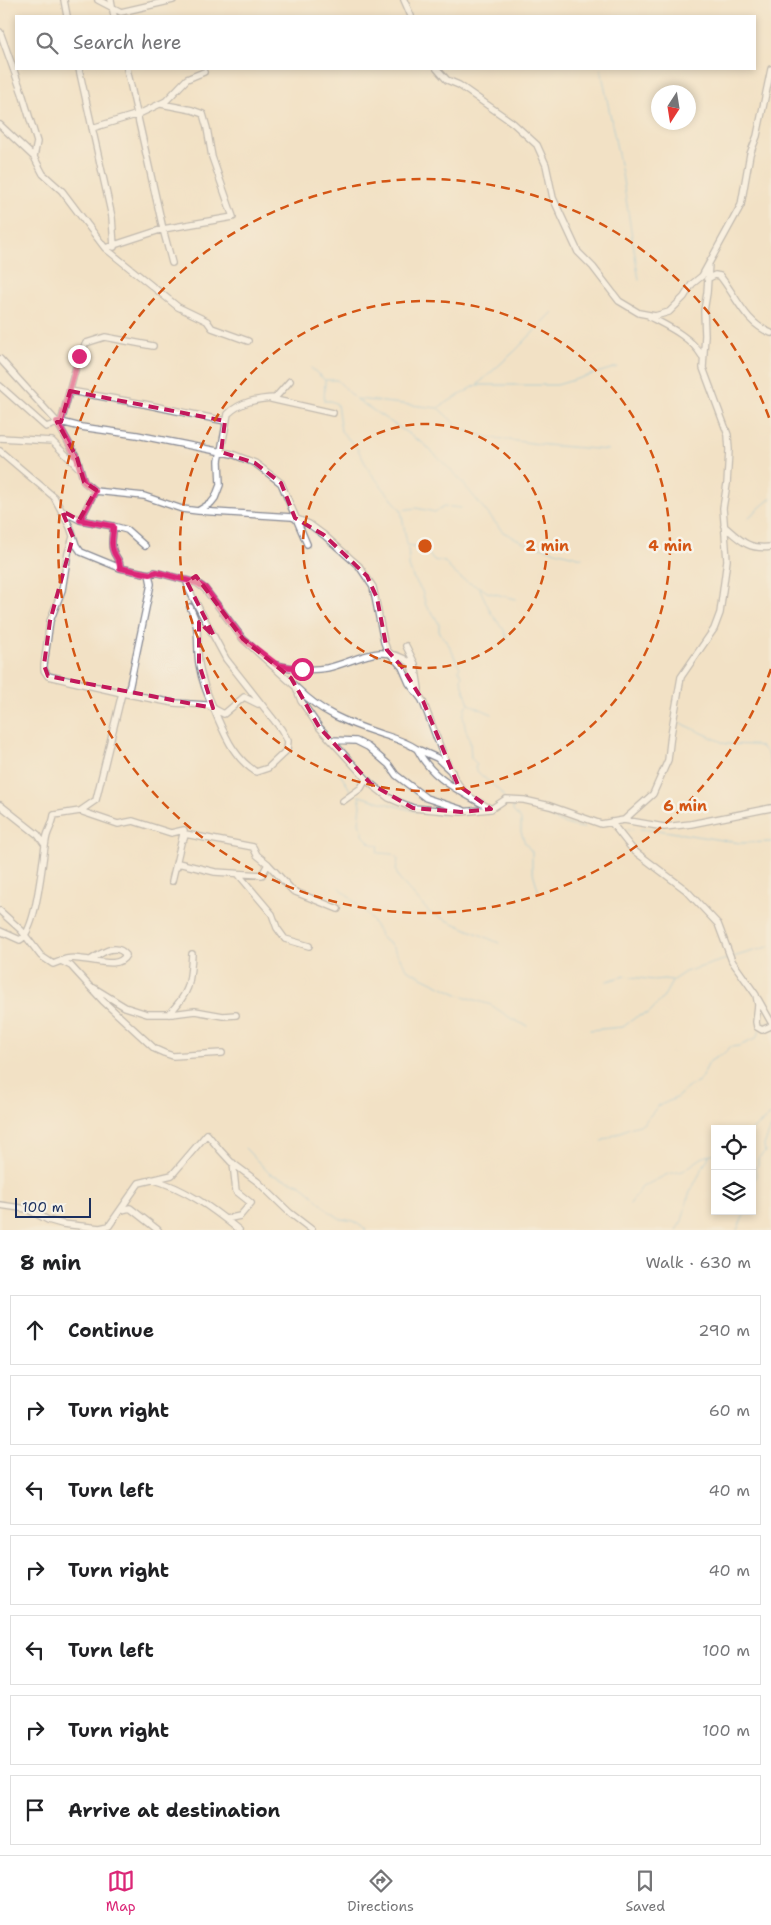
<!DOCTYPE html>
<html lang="en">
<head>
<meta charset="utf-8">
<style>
  :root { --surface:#fff; --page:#f2f2f2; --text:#202124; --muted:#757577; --line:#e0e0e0; --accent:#db2777 }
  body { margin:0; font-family:"Shantell Sans",sans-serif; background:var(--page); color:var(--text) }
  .controls { position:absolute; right:15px; bottom:15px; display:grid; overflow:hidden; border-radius:0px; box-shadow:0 2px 8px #0003 }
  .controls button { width:45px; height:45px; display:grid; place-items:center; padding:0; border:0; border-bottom:1px solid var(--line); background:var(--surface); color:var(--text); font:25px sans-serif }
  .compass { position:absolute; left:651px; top:85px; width:45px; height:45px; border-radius:50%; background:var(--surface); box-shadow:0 2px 8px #0003; rotate:192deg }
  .scale { position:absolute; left:15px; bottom:12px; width:76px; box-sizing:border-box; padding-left:5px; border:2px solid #1b2f5e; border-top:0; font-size:14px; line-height:18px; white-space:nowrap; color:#1b2f5e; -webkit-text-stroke:4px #f7f3e8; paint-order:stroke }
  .stop { position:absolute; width:15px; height:15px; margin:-11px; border:4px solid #db2777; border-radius:50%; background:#fff }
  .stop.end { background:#db2777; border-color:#fff; box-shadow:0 1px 5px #0008 }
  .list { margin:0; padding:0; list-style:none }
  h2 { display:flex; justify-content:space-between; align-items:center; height:65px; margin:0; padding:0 20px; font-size:21px }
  h2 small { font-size:16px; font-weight:400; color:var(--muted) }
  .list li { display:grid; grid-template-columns:32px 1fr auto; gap:15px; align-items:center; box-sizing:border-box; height:70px; margin:0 10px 10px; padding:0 10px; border:1px solid var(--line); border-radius:0px }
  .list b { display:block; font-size:19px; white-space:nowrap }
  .list em { font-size:16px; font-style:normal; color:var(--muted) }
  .icon { flex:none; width:28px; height:28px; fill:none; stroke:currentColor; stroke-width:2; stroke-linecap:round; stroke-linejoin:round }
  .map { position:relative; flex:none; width:771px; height:1230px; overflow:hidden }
  .search { position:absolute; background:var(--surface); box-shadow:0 2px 8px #0003; left:15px; right:15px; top:15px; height:55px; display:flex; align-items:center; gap:12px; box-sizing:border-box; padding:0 18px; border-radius:0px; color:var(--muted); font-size:19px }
  .sheet { height:625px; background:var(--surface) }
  nav { display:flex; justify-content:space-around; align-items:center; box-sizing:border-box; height:70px; border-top:1px solid var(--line); background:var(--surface); font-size:14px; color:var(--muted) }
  nav a { display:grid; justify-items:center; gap:2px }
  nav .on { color:var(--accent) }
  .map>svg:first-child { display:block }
</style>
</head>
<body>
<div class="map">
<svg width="771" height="1230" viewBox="0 0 771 1230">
  <rect width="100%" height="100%" fill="#f7f3e8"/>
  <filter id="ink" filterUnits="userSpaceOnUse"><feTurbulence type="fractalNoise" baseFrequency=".02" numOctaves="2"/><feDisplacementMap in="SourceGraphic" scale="10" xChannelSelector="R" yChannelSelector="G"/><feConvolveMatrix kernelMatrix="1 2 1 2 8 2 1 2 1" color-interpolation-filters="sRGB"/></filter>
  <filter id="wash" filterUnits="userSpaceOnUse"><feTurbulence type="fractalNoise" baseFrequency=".0096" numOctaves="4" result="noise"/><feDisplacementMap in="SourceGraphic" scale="20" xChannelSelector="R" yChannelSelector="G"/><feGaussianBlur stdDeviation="1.12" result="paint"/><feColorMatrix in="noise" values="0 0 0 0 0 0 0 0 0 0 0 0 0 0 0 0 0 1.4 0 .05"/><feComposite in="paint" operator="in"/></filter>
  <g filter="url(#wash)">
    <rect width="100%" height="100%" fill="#f2e1c5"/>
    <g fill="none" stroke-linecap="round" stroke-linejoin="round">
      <path stroke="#5eb0d9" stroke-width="1" d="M601,69l21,105 17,106
        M311,368l14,12h12l19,19 68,45 33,32 46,56 22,11 57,15
        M325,381l-1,20h7l6,3 4,27 16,17 13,24 31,38 15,-2 19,4 9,-6 17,2
        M478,384l37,-33 38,-39
        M357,399l81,9 23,21 26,8 59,8 62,5
        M439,407l38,-22h80l60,-18
        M401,510l8,46v10l4,11 9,14 4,15 8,9 5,9v9c12,10 13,22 21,34l-2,3 4,5 -1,5 8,24 23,10
        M749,517l22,-19
        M408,545l18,5 7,10 12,2c8,12 20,20 34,25l12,26 13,17 3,10
        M480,587l7,5 29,7
        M469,704l-5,4 1,3 -2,4 2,12 5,15 1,16 6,6 -2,4c8,12 22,17 29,29
        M681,723l45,21 30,1 5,2 6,6 4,13
        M340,774l11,17
        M359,796l2,9 -2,18 4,8v4l7,8 9,3 -2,6 2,1 14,1 5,5 -2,12 3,8 31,34 69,30
        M359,796l60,16 24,3
        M512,802c9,2 19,4 27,9 14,9 29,15 45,17
        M513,803v8l8,9v12l4,11 7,9v17l7,24
        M621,830l31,-1 88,14 31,-1
        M339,887l30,29 14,23 8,6 17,25 49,24 34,11 21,14 15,7
        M733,957l38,-11
        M607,981l18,-5 28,4 11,-1 8,1
        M762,1027l5,-7
        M590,1030l33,-3 13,-10 13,-4 14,-15 10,-18 12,-8 45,-14
        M752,1130l19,-15
        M602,1141l27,-13 14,-4 15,-18 18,-8 14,-12 9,-4 11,-21 13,-7 7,-7 9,-1 14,-6 4,-3 3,-7
        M245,1148l25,26 30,10 11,9 19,19 11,7 13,2 12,9
        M752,1186l4,-11 -1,-7 3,-3v-7l7,-6 -1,-7 7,-17
        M752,1187v6
        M630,1204l12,-17 26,-13 15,-3 20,-14 12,-4
        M676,1230l6,-9 7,-27 21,-40
        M737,1230l9,-19"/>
    </g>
  </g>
  <g filter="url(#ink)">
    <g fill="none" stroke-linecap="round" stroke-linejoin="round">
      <defs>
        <path id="minor" d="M64,0l3,16
          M98,0l23,12 52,-12
          M111,0l3,16
          M404,0l7,16
          M0,32l22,61 15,49 -3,15
          M79,69l33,148 2,30
          M437,69l10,11 12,5 54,38 24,22 9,20 7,33 25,54 15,15 26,34 20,12 16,3 14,-4 15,-15 8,-13 10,-8 39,-71 9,-51 7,-18 14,-67
          M161,104l31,6 11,4 4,14 5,29 21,60 -70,12 9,34
          M0,125l34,32 9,17 19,17 43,57 58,-19 -36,-160
          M92,128l47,-14 27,-13 21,-22 17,-7
          M105,248l73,59 29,14 5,7 36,13
          M707,279l8,-4 5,1c17,21 25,47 51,57
          M650,317c19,10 41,20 52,39
          M0,359l57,63 20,36 7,24 11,9 -15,29
          M0,386l46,41 15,-5 20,5 56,8 95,19 23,9 26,20 26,61
          M70,391l74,13 81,17
          M271,399l62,14
          M61,422l18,-66 7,-13 19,-6 48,9
          M0,438l52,3 27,27
          M0,451l54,46 16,30 6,18 5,7 39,16 29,6 6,-2 42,11 8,6 38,50 53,48 5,14 18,26 52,57 18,14 24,10 48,4 29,-3
          M95,491l49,5 38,13 16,2 13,-8 4,-5 5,-13 -1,-24 9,-47c13,-13 30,-15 47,-16l15,-17
          M62,511l18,9 33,6 14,4 18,16
          M198,511l94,6 17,7 15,11 35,31 14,21 11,55 3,8 15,17 7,16 14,18
          M113,526c1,8 -3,16 0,24 2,8 8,10 7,18
          M724,526c16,14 24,24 47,21
          M73,537l-5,16 -6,37 -12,31 -6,44v5l4,6 74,17 52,10 33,2 17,9 20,-17 14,7
          M187,582l2,8 37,69 55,70 7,12 -1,9 -19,18 -12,4c-20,-13 -29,-32 -38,-53 -8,-20 -15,-32 -19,-55 -3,-22 2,-36 -9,-57
          M406,646l9,18 4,25
          M277,665c16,4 33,6 50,3 32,-7 52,-27 84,-5l4,21 4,8
          M298,689c22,23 50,34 80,44 15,5 25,7 39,16
          M128,694l23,-110 -2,-10
          M422,700c10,22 25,73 40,89
          M331,740l25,1 12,6 21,18 7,10 30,23 37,12
          M452,772l-15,-14 -20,-9c16,32 44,42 74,60l15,-10 18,1 26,6 51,18 23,-4 29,-26 15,-34 3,-26 10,-57 33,-48 6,-16 7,-53 -4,-52 4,-24 2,-34 -1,-15 -25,-67 2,-33 -1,-24 3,-18 2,-30
          M343,801l18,-13 5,-9
          M0,805l38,30 7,10
          M80,811l16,-11 26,-107
          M624,820l40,7 27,-3 80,-16
          M611,822l22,28 53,40 32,34 14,37 24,34 2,10 -2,17 1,5 5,3 9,-4
          M184,839l1,-5 68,13 4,8 11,9
          M177,867l1,-4 37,9 47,3 6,-11 25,27 45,18
          M239,875l33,39 5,14 8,11 24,7
          M0,911l21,19 20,26 12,8 8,-3 10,5 32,35 52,48 9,4 9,3 49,-3
          M0,931l20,9c17,-10 22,-79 26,-100 1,-9 7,-15 8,-25l26,-4 38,13 15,-3 38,12 13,-3 -12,51
          M61,961c18,-10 56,13 65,-6 -10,-13 -24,-2 -34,4
          M94,988l31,19 22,7h25l23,-3 28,5 13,-1
          M758,999l13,23
          M169,1014c21,-22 21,-29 23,-60
          M151,1179c34,9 61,29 88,51
          M0,1205l27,4 21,11 14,4 38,4 9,-2 30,-43 33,-8 35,-41 13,16 11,12 27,20 32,31 22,17
          M122,1210l8,-2 28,22
          M226,1219l14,-3 11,-13 -15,-12 -3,-28"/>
      </defs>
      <use href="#minor" stroke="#868892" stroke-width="8"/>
      <use href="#minor" stroke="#fff" stroke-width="5.5"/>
    </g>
  </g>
  <g fill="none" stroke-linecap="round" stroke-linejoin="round" filter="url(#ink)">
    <path stroke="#db2777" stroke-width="6" d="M79,356l-18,66h-4l20,36 7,24 11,9 -15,29 33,6c1,8 -3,16 0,24 2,8 8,10 7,18l30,6 6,-2 41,11 8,5 38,51 34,26 25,4"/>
  </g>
  <path d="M0 0H771V1230H0ZM70,391l155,30 -4,31 34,11 26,20 14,35 29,17 43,41 10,22 10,52 15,17 21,34 35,84 33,24 -30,3 -48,-4 -42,-24 -52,-57 -28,-49 -48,-39 -47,-63 -9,6 27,54 -15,-14v42l14,44 -165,-32 -4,-11 6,-44 23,-84 -11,-26 17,9 17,-30 -12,-8 -7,-24 -20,-36h4z" fill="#f2e1c5" fill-opacity=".55" fill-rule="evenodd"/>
  <path fill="none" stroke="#c2185b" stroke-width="4" stroke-dasharray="10 6" stroke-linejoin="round" d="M70,391l155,30 -4,31 34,11 26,20 14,35 29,17 43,41 10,22 10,52 15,17 21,34 35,84 33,24 -30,3 -48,-4 -42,-24 -52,-57 -28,-49 -48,-39 -47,-63 -9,6 27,54 -15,-14v42l14,44 -165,-32 -4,-11 6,-44 23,-84 -11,-26 17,9 17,-30 -12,-8 -7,-24 -20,-36h4z"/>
  <g fill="none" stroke="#d45514" stroke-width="2.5" stroke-dasharray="9 6">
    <circle cx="425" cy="546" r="122"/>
    <circle cx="425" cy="546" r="245"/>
    <path d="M771 669A367 367 0 1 1 771 423"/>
  </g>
  <circle cx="425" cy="546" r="8" fill="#d45514" stroke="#f7f3e8" stroke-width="2.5"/>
  <g font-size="15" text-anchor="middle" font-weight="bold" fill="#d45514" stroke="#f7f3e8" stroke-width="5" stroke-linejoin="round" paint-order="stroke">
    <text x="547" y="551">2 min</text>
    <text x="670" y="551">4 min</text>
    <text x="685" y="811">6 min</text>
  </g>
</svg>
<div class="controls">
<button><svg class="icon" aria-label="locate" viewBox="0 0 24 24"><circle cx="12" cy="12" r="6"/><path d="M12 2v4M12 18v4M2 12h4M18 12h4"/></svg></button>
<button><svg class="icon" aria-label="layers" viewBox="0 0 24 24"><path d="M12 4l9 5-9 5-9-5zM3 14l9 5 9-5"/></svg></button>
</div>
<svg class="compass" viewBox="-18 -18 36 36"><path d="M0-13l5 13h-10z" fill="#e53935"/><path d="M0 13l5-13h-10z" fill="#757577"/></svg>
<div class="scale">100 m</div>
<div class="stop" style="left:302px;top:669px"></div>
<div class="stop end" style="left:79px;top:356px"></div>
<div class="search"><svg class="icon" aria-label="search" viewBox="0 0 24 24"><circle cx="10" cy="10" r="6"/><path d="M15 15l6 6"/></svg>Search here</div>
</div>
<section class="sheet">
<h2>8 min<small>Walk · 630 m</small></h2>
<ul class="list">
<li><svg class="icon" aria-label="ahead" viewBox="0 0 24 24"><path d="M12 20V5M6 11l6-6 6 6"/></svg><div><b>Continue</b></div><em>290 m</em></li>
<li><svg class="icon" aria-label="right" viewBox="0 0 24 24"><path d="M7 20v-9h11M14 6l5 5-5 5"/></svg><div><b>Turn right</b></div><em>60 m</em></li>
<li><svg class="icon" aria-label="left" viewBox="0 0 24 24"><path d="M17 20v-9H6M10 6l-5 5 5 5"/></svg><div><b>Turn left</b></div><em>40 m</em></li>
<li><svg class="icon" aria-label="right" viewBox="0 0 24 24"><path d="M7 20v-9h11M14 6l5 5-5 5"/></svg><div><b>Turn right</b></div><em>40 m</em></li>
<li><svg class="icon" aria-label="left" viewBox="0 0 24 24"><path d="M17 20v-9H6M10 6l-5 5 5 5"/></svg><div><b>Turn left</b></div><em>100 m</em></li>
<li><svg class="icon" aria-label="right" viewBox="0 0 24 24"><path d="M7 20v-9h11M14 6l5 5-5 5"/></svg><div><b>Turn right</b></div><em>100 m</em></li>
<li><svg class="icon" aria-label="arrive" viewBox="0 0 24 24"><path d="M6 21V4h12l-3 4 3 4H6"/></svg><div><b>Arrive at destination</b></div></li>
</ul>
</section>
<nav>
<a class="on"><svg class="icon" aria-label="map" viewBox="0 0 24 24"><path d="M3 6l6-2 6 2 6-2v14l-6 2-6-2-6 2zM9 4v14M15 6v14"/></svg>Map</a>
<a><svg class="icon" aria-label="directions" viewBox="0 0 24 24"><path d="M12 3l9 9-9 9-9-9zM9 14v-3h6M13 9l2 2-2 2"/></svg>Directions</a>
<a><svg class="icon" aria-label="saved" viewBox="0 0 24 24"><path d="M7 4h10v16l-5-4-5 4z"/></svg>Saved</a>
</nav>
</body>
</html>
